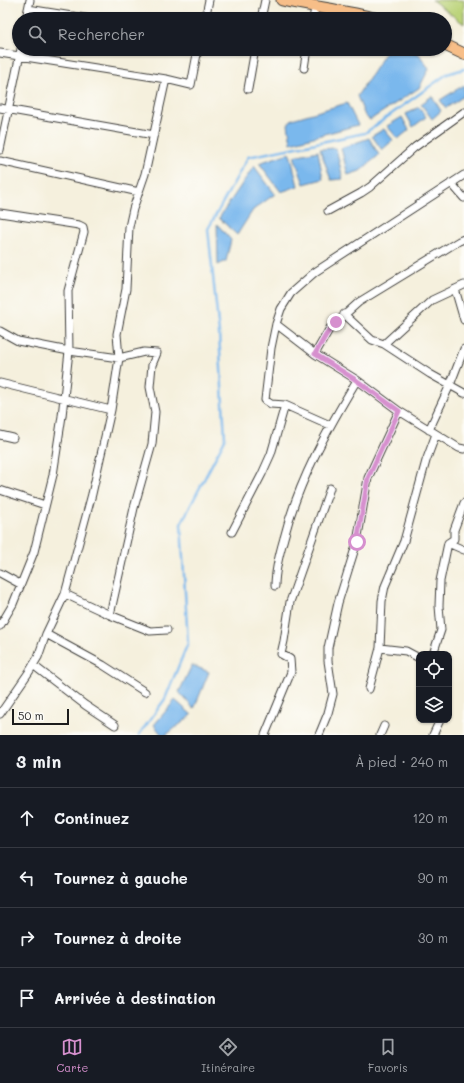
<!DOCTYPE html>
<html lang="fr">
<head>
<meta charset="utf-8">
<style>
  :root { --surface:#171b24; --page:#20242c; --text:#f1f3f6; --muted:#9ea1a6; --line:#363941; --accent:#d690ce }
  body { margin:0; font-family:Mali,sans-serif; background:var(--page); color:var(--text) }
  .controls { position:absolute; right:12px; bottom:12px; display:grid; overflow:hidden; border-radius:8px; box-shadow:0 1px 3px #0004 }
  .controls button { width:36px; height:36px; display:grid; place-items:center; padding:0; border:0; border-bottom:1px solid var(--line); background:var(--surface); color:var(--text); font:20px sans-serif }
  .scale { position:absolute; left:12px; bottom:10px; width:57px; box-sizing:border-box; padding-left:4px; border:2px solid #1c1c1c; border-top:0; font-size:11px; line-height:14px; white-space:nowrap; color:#1c1c1c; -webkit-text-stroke:3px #fdfcf7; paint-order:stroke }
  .stop { position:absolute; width:12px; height:12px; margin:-9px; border:3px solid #d690ce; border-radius:50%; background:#fff }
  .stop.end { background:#d690ce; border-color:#fff; box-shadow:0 1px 4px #0008 }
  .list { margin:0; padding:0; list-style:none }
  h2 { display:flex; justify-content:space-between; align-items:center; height:52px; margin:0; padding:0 16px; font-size:17px }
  h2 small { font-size:13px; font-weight:400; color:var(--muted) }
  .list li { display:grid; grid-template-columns:26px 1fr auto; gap:12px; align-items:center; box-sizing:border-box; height:60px; padding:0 16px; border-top:1px solid var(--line) }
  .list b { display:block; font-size:15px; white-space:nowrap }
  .list em { font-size:13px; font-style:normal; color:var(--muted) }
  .icon { flex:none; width:22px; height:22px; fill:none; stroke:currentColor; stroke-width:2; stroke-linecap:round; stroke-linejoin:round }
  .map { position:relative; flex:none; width:464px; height:735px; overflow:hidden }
  .search { position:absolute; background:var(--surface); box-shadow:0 1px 3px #0004; left:12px; right:12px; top:12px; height:44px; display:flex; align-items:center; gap:10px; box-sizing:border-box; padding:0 14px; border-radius:22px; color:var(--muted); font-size:15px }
  .sheet { height:292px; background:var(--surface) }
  nav { display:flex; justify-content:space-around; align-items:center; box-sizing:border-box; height:56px; border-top:1px solid var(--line); background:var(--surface); font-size:11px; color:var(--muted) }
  nav a { display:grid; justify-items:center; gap:2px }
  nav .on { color:var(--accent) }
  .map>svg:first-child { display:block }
</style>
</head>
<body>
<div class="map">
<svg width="464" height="735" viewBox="0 0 464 735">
  <rect width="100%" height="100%" fill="#fdfcf7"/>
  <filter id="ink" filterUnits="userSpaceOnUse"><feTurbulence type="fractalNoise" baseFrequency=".025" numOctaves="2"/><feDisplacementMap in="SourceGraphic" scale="8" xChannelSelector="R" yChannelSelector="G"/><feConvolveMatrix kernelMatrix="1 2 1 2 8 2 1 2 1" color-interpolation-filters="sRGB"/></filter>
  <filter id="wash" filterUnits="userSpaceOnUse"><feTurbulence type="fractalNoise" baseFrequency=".012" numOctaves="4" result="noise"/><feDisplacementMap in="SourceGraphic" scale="16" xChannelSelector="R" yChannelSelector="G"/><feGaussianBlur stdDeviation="0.9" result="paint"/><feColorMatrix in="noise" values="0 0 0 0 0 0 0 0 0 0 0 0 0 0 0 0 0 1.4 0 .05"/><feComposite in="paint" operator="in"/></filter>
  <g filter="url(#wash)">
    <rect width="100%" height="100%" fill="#f5f0dd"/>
    <path fill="#b9d276" stroke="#6a7749" d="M432,0h32v24z"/>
    <path fill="#7ab8ed" stroke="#4b6a84" d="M388,49h16l15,5 10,15 -10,19 -49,32 -5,-4 -8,-20z
      M464,85v11l-18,12 -6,-8z
      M432,96l9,15 -9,8 -11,-15z
      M347,103l11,22 -67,18 -3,-19 4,-5z
      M419,107l7,10 -13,10 -7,-13z
      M402,117l7,13 -11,9 -11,-13z
      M384,129l9,11 -11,10 -10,-14z
      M369,138l10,17 -19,16 -12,4 -7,-27z
      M336,148l7,31 -12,1 -11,-31z
      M318,151l5,28 -19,5 -10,-28z
      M289,153l2,4 7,29 -17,6 -22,-29z
      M254,166l21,28 -22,16 -16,25 -18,-17z
      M217,224l14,16 -5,21 -8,4z
      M192,665l17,7 -15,37 -15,-17z
      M175,700l17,15 -26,20h-4l-8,-10z"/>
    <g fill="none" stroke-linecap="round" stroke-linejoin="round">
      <path stroke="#7ab8ed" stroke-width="2.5" d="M139,735l26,-36 23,-56 -7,-119 44,-85 -6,-106 -11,-104 40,-72 117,-24 82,-59 17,-5"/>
    </g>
  </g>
  <g filter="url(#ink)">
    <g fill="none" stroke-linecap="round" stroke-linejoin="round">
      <defs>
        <path id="minor" d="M28,9l63,10
          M26,19l4,-19
          M205,19l4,-19
          M261,19l4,-19
          M313,19l2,-11
          M0,53l166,26 25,6 7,-36
          M304,68l3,-19
          M248,89l7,-40
          M0,108l154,27
          M0,150l21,-101
          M0,161l139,31
          M451,183l13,15
          M328,211l33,-18 9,-6 45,-40 49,-35
          M0,213l79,12 4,2 1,5 -16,59 1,60 -7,65 -9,59 -19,77 -21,52 -13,22
          M455,289l9,31
          M344,314l28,26 12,4 46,30 34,19
          M276,324l39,30 42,26 42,31 60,37 5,1
          M0,331l18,10 51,10 50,7 25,-6 13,1 -5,12 -2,22 5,25 -3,32 -18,64 -24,107
          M384,344l48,-44 32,-15
          M315,354l15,-26 29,-26 100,-61 5,-2
          M0,383l111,27
          M330,425l-45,-20 -14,-1 -6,-4 6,-52 5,-24 5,-15 10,-16 24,-21 149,-97
          M429,430l21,-45 14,-36
          M0,435l13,3
          M0,490l45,15
          M232,532l30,-58 9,-20 14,-49
          M448,543l16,7
          M0,573l20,11
          M275,586c0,-16 4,-31 9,-48 14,-56 43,-108 73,-158
          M65,594l45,21 40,16 17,-1
          M46,634l57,31 42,27
          M380,648l26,3 13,7
          M433,654l8,-24 -2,-24 1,-25 8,-38 6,-4v-9l10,-27
          M33,665l52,40 30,20
          M369,689l11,-41 2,-47 3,-15 19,-45 22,-80 10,-27
          M0,714l29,-42 9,-15 8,-23 19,-40 27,-100 19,-84 8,-52 -2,-24 9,-45 3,-62 4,-18 12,-35 21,-95
          M265,735l26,-63 -1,-13 -9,-5 3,-13 6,-39 40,-114
          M319,735l9,-22 5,-19 -5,-33v-13l10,-45 19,-61 11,-64 31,-67
          M380,735l4,-9
          M433,735l7,-15"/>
        <path id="primary" d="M282,0c32,7 64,11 96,19
          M445,45l19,9"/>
      </defs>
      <use href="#minor" stroke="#3d3c39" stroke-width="9"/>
      <use href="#primary" stroke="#3d3c39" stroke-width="13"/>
      <use href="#minor" stroke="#fff" stroke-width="7"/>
      <use href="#primary" stroke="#f7be88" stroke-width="11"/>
    </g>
  </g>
  <g fill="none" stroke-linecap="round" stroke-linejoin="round" filter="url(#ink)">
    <path stroke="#d690ce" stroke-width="5" d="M336,322l-10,13 -11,19 41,26 43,31 -31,67 -11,64"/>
  </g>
</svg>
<div class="controls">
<button><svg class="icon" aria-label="locate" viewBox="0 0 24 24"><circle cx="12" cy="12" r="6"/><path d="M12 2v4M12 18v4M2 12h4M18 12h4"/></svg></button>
<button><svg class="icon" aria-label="layers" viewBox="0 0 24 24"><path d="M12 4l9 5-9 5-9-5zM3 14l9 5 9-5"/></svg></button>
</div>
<div class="scale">50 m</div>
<div class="stop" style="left:357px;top:542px"></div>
<div class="stop end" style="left:336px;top:322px"></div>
<div class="search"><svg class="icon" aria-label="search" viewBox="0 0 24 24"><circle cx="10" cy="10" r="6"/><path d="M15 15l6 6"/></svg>Rechercher</div>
</div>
<section class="sheet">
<h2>3 min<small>À pied · 240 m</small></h2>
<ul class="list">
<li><svg class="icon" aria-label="ahead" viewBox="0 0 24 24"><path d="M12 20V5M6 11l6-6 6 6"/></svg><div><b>Continuez</b></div><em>120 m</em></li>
<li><svg class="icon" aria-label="left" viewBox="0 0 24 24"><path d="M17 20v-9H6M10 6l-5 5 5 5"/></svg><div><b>Tournez à gauche</b></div><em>90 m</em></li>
<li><svg class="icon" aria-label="right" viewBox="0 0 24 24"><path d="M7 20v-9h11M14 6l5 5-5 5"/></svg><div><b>Tournez à droite</b></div><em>30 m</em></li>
<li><svg class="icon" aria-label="arrive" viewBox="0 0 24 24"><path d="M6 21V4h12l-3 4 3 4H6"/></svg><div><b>Arrivée à destination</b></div></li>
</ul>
</section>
<nav>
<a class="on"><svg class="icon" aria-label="map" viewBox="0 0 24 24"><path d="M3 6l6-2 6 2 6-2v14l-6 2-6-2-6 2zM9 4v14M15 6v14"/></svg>Carte</a>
<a><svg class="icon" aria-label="directions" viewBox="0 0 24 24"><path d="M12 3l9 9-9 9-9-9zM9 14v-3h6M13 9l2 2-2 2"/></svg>Itinéraire</a>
<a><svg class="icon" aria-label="saved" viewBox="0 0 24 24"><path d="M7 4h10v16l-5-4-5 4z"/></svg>Favoris</a>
</nav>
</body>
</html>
